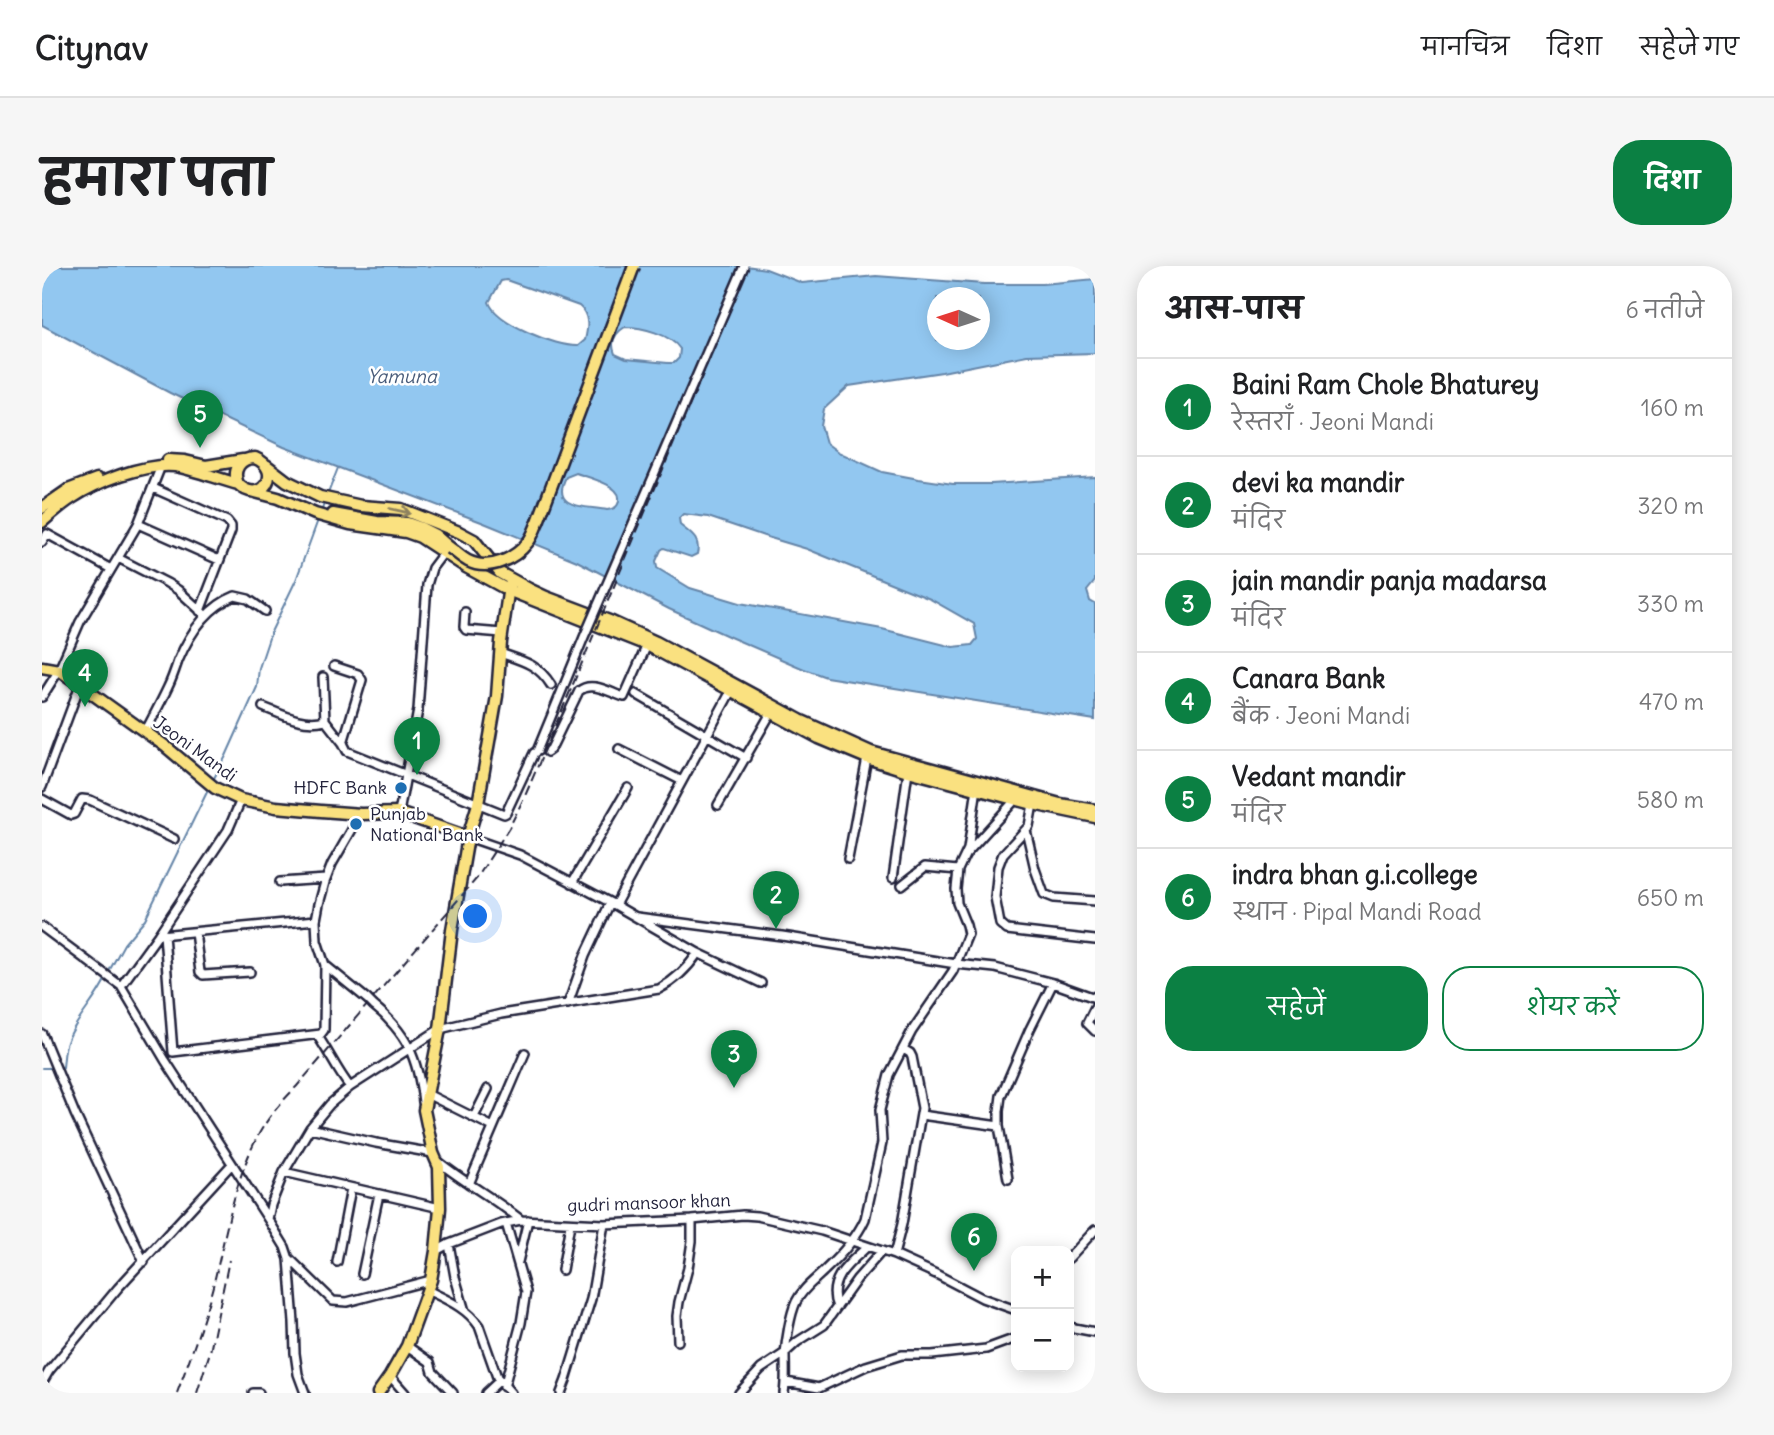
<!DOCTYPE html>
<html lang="hi">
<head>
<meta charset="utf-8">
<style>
  :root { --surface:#fff; --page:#f6f6f6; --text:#202124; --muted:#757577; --line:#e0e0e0; --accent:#0b8043 }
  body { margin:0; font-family:Delius,"Playpen Sans Deva",sans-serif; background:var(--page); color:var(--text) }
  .controls { position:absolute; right:21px; bottom:21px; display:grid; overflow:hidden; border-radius:14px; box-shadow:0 4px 18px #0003 }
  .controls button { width:63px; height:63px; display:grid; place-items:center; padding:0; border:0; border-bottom:2px solid var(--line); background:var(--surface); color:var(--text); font:35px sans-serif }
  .compass { position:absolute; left:885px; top:21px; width:63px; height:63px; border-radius:50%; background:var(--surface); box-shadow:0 4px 18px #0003; rotate:273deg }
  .you { position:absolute; left:434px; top:651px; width:24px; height:24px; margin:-18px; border:5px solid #fff; border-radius:50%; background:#1a73e8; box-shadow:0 0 0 10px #1a73e833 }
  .badge { display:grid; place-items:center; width:46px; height:46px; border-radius:50%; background:var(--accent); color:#fff; font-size:23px; font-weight:700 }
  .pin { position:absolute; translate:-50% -58px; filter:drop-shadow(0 2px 4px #0008) }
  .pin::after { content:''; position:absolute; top:37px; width:24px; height:21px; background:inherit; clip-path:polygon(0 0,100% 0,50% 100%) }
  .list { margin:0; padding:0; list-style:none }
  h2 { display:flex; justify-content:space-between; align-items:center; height:91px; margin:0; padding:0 28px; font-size:30px }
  h2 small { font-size:23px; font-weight:400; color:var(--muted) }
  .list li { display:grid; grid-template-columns:46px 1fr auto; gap:21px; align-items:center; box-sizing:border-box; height:98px; padding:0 28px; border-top:2px solid var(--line) }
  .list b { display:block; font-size:26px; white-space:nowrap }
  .list p { margin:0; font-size:23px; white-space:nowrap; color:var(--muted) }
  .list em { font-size:23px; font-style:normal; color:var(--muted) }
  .actions { display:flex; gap:14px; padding:21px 28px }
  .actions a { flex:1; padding:16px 0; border:2px solid var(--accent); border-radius:28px; text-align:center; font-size:24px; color:var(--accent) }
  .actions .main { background:var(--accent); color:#fff }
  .map { position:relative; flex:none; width:1053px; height:1127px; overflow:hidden; border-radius:28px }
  header { display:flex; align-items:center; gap:42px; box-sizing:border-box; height:98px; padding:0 35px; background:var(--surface); border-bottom:2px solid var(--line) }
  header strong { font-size:33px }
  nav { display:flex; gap:38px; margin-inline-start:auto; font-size:24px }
  .intro { display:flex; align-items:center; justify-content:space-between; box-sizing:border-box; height:168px; padding:0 42px }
  h1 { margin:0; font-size:49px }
  .button { padding:18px 32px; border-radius:28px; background:var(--accent); color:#fff; font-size:24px; font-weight:700 }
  main { display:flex; gap:42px; padding:0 42px }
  aside { flex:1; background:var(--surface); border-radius:28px; box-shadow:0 4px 18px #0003 }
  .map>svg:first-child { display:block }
</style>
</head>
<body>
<header>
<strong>Citynav</strong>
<nav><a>मानचित्र</a><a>दिशा</a><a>सहेजे गए</a></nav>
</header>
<div class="intro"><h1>हमारा पता</h1><a class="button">दिशा</a></div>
<main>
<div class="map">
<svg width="1053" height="1127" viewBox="0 0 1053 1127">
  <rect width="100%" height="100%" fill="#fff"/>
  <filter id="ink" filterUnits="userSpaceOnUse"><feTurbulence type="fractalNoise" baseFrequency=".0143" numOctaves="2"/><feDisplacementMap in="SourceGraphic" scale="14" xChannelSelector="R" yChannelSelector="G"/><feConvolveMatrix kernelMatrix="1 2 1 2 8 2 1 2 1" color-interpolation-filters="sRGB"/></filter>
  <g filter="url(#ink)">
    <path fill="#92c7f0" stroke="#6585a8" stroke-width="2" fill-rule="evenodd" d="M0,0h704l20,3 36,14 74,-7 108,8h58l53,-5v74l-68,2 -85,17 -93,14 -25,23 -3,17 5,17 12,9 44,20 37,7 34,5h38l104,-7v104l-8,10 3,10 5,3v116l-269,-43 -22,-8 -74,-32 -61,-28 -92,-48 -93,-38 -200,-76 -114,-54 -128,-68zM464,14l73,26c11,9 9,22 6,34l-7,6c-22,1 -82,-23 -89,-44l12,-21zM895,32h42v42h-42zM583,61c17,0 45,7 55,22l-1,9 -5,5h-6l-42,-4 -11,-5c-5,-12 0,-21 10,-27zM534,207c11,4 45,12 43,26 0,8 -5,10 -12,11 -22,-4 -57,-1 -41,-33zM641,248l25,3 59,20 40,12 123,50 44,25 3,15 -5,6 -19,2 -71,-18 -142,-26 -50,-15 -33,-20 -1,-7 5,-11 3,-2 27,9 6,-3c4,-15 -6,-20 -17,-29l-1,-7z"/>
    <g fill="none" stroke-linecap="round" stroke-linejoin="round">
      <path stroke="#6585a8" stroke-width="2" d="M285,230l11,-28
        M279,246l4,-11
        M171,514l13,-24 31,-69 2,-19 12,-36 25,-52 22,-60
        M66,707l16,-29 21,-25 64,-131
        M19,801h2c1,-7 1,-15 3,-22 8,-24 29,-43 40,-67
        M0,802h9"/>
      <defs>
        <path id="minor" d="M111,222l74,33 4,5v5l-31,80
          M96,258l81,36
          M0,276l5,-8 64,35
          M76,292l49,25 11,7 25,23
          M423,346l-1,15 2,3 36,3
          M458,387c23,8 38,11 51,32
          M292,400l24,8 4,6 -19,63 4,8 157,63 2,-1 28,-60 5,-3
          M281,411l2,43 18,23
          M594,428l110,64
          M0,431l17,-27 21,-48 58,-98 23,-58
          M221,441c20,8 40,19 62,13
          M103,466c8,-15 16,-30 23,-45 4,-8 7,-17 10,-26 11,-26 29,-54 57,-65l13,3 17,12
          M577,483l63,32
          M505,486l4,-3 28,-58c13,-11 31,2 45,6l23,-52
          M0,521l38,-102
          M0,533l29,16 3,-1 8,-15 8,1 84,39
          M991,538l-4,22 -26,28 -5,13 -3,30 5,27 7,6 88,10
          M676,539l53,-92
          M357,547l19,-103 9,-125 5,-17 12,-16
          M984,564l9,39 9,25 10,4 41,3
          M426,571l52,18 95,50 83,48 63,30
          M925,587l49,-54
          M806,593l19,-101
          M851,612l15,-107
          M238,616l46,-3
          M530,617l56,-95
          M860,619l23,-18 33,3
          M573,639l116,-214
          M595,651l145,19 174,28 39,4 58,15 42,15
          M0,661l79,59 44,74 103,159 17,28 4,12 5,63 1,31 3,21 7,19
          M153,666l5,40 3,3 47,-3
          M122,668l9,118 148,-18 3,-4 1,-65 -8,-24 -1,-21 3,-16 6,-22 7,-18 29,-50
          M118,669l156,-15
          M283,699l42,34
          M79,720l37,-51 70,-105 13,-30
          M526,738l17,-48 25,-53
          M332,740c13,10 28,27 35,42 8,16 12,37 14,54
          M1053,741l-8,16 8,8
          M0,768l33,80 69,148
          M275,769c12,17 20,36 33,52
          M385,828l66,33
          M879,849l78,11
          M432,851l14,-28
          M268,862l66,15 57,10
          M397,896c26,21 56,37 82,58
          M242,906l156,36
          M966,913l-9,-53v-15l2,-15 29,-67 23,-46
          M427,918l56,-131
          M226,953l3,-14 13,-33 26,-44 20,-24 20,-17 90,-58 61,-15 158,-25c17,-9 28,-20 39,-36
          M407,978l6,33 9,31
          M394,985l13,-7 52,-20 20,-4 83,4 88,-4 51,-5 14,1 65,15 72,24 42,19 46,24 34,12
          M852,989l8,-31 20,-116 -10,-51 -2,-4 -7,-4
          M1027,992l26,-28
          M248,993l43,42 14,1 84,-22
          M295,996l14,-74
          M476,996l10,-42
          M520,1004l8,-46
          M320,1008l17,-80
          M385,1024c20,10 39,17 52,36l18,51 14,16
          M795,1041c-11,-27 12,-44 30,-60
          M1027,1061l26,5
          M636,1075l-1,-25 2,-14 9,-34 4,-27v-21
          M365,1080l23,16 3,10 20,21
          M348,1110l15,17
          M744,1116l33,6 47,-22 36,-11h30l54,-6 30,-11
          M0,1117l7,-12 69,-83 114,-124
          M462,1121l17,-64 5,-31 -20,-69
          M211,1127h6
          M444,1127l14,-13
          M519,1127l5,-13 25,-81 13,-75
          M697,1127l22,-24 24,-16 12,-11 27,-17 33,-46 25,-28
          M742,1127c2,-13 1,-25 1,-38 1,-14 5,-40 11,-53 6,-13 19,-22 29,-32 16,-15 31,-31 40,-51l17,-76 -2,-33 9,-35 23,-44 41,-60 15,-37 -2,-9 -9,-22 -1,-14 2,-19 10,-21 9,-61"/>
        <path id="major" d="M126,194l17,1 21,5 37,-6
          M224,199l21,16 33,16 41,9 40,3 58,23 15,8 26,33 29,16 17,8 66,25 44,20 144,78 71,32 189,52 35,6
          M213,226l23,6 37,16 35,10 56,8 14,5 46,30 42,23 139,55 172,93 48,20 41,13 125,33 62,13
          M0,242l26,-18 29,-11
          M291,248l44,8 30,1 14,5 14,7 15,13
          M0,256c9,-8 19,-17 30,-24 24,-16 73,-35 103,-32 18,3 44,13 63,18 23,23 47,-14 17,-26 -15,0 -23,12 -17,26
          M0,401l17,3 106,76 50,42 26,12 35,7 45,4 40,3 38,-1 69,24
          M336,1127l12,-17 17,-30 24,-66 5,-29 4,-43 -1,-41 -6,-14 -9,-43 16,-81 12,-99 16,-93 10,-33 12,-68 7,-40 4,-54 8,-56"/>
      </defs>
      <use href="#minor" stroke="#22223b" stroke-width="12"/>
      <use href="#major" stroke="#22223b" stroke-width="15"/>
      <use href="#minor" stroke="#fff" stroke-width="7"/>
      <use href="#major" stroke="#fae180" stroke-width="10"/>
      <path stroke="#22223b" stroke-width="2" stroke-dasharray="10 5" stroke-linecap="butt" d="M135,1127c13,-35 26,-70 36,-107 13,-51 21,-107 47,-154 10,-17 23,-32 37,-46l180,-208 32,-50 16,-32 46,-107 177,-423
        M155,1127l13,-41 19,-92"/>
      <defs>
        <path id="minor-bridge" d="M495,485l47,-114 160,-371
          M325,733l7,7"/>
        <path id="major-bridge" d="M408,282c6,4 12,10 18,13 21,11 48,-3 60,-19 5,-6 7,-14 10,-20l96,-256"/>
      </defs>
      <use href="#minor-bridge" stroke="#22223b" stroke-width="12" stroke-linecap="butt"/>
      <use href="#major-bridge" stroke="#22223b" stroke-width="15" stroke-linecap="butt"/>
      <use href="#minor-bridge" stroke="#fff" stroke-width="7"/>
      <use href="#major-bridge" stroke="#fae180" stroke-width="10"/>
    </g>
    <defs><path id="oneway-shaft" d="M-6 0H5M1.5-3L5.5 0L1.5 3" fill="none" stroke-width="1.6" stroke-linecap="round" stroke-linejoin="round" transform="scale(1.75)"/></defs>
    <use stroke="#8e825e" href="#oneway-shaft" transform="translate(358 245) rotate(13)"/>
  </g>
  <g fill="#1f6fb2" stroke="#fff" stroke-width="2.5">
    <circle cx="359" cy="522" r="7"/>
    <circle cx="314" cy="558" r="7"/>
  </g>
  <g text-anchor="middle" stroke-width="5" stroke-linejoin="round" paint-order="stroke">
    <g font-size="18" fill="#22223b" stroke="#fff">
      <text transform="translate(153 483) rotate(36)" y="6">Jeoni Mandi</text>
      <text transform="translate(607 937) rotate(-2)" y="6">gudri mansoor khan</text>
    </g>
    <g font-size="18" fill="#22223b" stroke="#fff" text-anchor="end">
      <text x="345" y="528">HDFC Bank</text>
      <text x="328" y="554" text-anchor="start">Punjab<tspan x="328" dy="21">National Bank</tspan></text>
    </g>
    <g font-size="19" font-style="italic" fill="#495c7a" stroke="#fff">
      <text x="360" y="117">Yamuna</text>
    </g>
  </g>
</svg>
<div class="controls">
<button>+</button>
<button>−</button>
</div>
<svg class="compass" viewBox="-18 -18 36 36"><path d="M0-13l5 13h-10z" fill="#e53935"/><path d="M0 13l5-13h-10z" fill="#757577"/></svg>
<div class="you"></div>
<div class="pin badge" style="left:375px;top:509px">1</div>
<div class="pin badge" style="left:734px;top:663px">2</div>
<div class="pin badge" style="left:692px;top:822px">3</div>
<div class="pin badge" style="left:43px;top:441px">4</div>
<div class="pin badge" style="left:158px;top:182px">5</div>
<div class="pin badge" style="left:932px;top:1005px">6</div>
</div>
<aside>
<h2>आस-पास<small>6 नतीजे</small></h2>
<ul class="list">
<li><span class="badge">1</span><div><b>Baini Ram Chole Bhaturey</b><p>रेस्तराँ · Jeoni Mandi</p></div><em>160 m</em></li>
<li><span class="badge">2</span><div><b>devi ka mandir</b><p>मंदिर</p></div><em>320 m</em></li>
<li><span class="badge">3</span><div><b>jain mandir panja madarsa</b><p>मंदिर</p></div><em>330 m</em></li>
<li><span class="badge">4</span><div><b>Canara Bank</b><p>बैंक · Jeoni Mandi</p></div><em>470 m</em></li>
<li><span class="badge">5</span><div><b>Vedant mandir</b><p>मंदिर</p></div><em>580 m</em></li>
<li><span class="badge">6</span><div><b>indra bhan g.i.college</b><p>स्थान · Pipal Mandi Road</p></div><em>650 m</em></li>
</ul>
<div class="actions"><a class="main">सहेजें</a><a>शेयर करें</a></div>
</aside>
</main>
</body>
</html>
